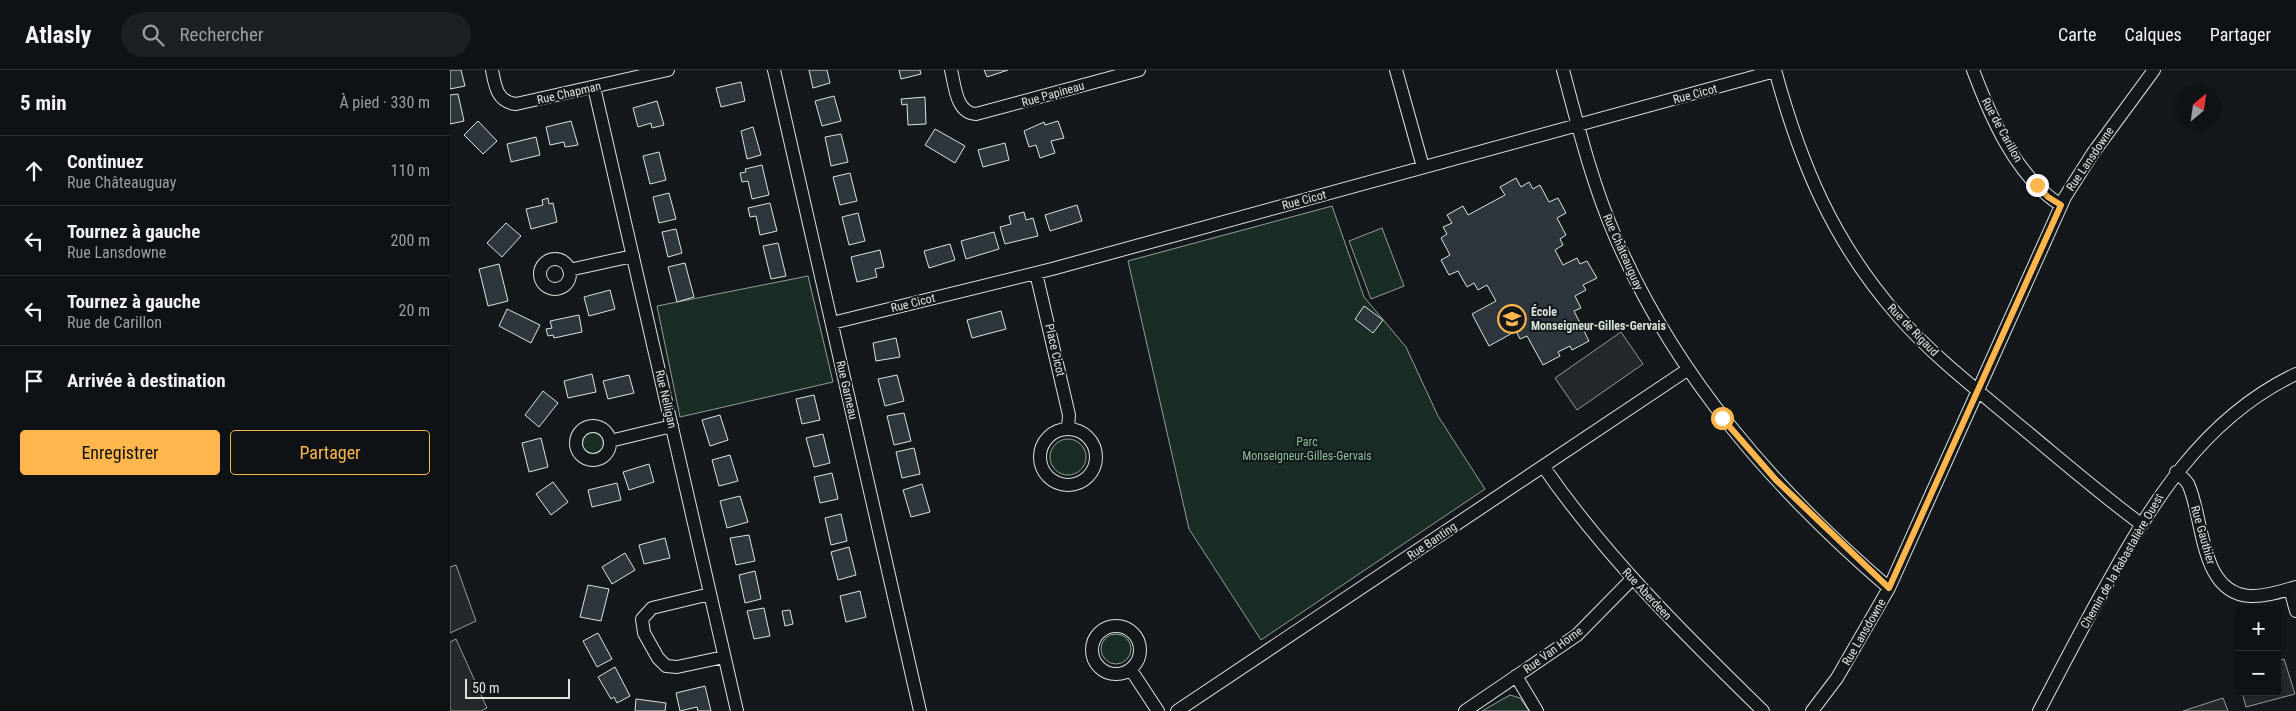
<!DOCTYPE html>
<html lang="fr">
<head>
<meta charset="utf-8">
<style>
  :root { --surface:#0f1215; --page:#1d2022; --text:#f1f3f6; --muted:#9b9ea0; --line:#2f3234; --accent:#ffb74d }
  body { margin:0; font-family:"Roboto Condensed",sans-serif; background:var(--page); color:var(--text) }
  .controls { position:absolute; right:15px; bottom:15px; display:grid; overflow:hidden; border-radius:5px; box-shadow:0 1px 4px #0004 }
  .controls button { width:45px; height:45px; display:grid; place-items:center; padding:0; border:0; border-bottom:1px solid var(--line); background:var(--surface); color:var(--text); font:25px sans-serif }
  .compass { position:absolute; left:1726px; top:15px; width:45px; height:45px; border-radius:50%; background:var(--surface); box-shadow:0 1px 4px #0004; rotate:29deg }
  .scale { position:absolute; left:15px; bottom:12px; width:105px; box-sizing:border-box; padding-left:5px; border:2px solid #d8e6dc; border-top:0; font-size:14px; line-height:18px; white-space:nowrap; color:#d8e6dc; -webkit-text-stroke:4px #14181c; paint-order:stroke }
  .stop { position:absolute; width:15px; height:15px; margin:-11px; border:4px solid #ffb74d; border-radius:50%; background:#fff }
  .stop.end { background:#ffb74d; border-color:#fff; box-shadow:0 1px 5px #0008 }
  .list { margin:0; padding:0; list-style:none }
  h2 { display:flex; justify-content:space-between; align-items:center; height:65px; margin:0; padding:0 20px; font-size:21px }
  h2 small { font-size:16px; font-weight:400; color:var(--muted) }
  .list li { display:grid; grid-template-columns:32px 1fr auto; gap:15px; align-items:center; box-sizing:border-box; height:70px; padding:0 20px; border-top:1px solid var(--line) }
  .list b { display:block; font-size:19px; white-space:nowrap }
  .list p { margin:0; font-size:16px; white-space:nowrap; color:var(--muted) }
  .list em { font-size:16px; font-style:normal; color:var(--muted) }
  .actions { display:flex; gap:10px; padding:15px 20px }
  .actions a { flex:1; padding:11px 0; border:1px solid var(--accent); border-radius:5px; text-align:center; font-size:18px; color:var(--accent) }
  .actions .main { background:var(--accent); color:#111 }
  .icon { flex:none; width:28px; height:28px; fill:none; stroke:currentColor; stroke-width:2; stroke-linecap:round; stroke-linejoin:round }
  .map { position:relative; flex:none; width:1846px; height:641px; overflow:hidden }
  header { display:flex; align-items:center; gap:30px; box-sizing:border-box; height:70px; padding:0 25px; background:var(--surface); border-bottom:1px solid var(--line) }
  header strong { font-size:24px }
  nav { display:flex; gap:28px; margin-inline-start:auto; font-size:18px }
  .search { width:350px; height:45px; background:var(--page); display:flex; align-items:center; gap:12px; box-sizing:border-box; padding:0 18px; border-radius:28px; color:var(--muted); font-size:19px }
  main { display:flex }
  aside { flex:1; background:var(--surface) }
  .map>svg:first-child { display:block }
</style>
</head>
<body>
<header>
<strong>Atlasly</strong>
<div class="search"><svg class="icon" aria-label="search" viewBox="0 0 24 24"><circle cx="10" cy="10" r="6"/><path d="M15 15l6 6"/></svg>Rechercher</div>
<nav><a>Carte</a><a>Calques</a><a>Partager</a></nav>
</header>
<main>
<aside>
<h2>5 min<small>À pied · 330 m</small></h2>
<ul class="list">
<li><svg class="icon" aria-label="ahead" viewBox="0 0 24 24"><path d="M12 20V5M6 11l6-6 6 6"/></svg><div><b>Continuez</b><p>Rue Châteauguay</p></div><em>110 m</em></li>
<li><svg class="icon" aria-label="left" viewBox="0 0 24 24"><path d="M17 20v-9H6M10 6l-5 5 5 5"/></svg><div><b>Tournez à gauche</b><p>Rue Lansdowne</p></div><em>200 m</em></li>
<li><svg class="icon" aria-label="left" viewBox="0 0 24 24"><path d="M17 20v-9H6M10 6l-5 5 5 5"/></svg><div><b>Tournez à gauche</b><p>Rue de Carillon</p></div><em>20 m</em></li>
<li><svg class="icon" aria-label="arrive" viewBox="0 0 24 24"><path d="M6 21V4h12l-3 4 3 4H6"/></svg><div><b>Arrivée à destination</b></div></li>
</ul>
<div class="actions"><a class="main">Enregistrer</a><a>Partager</a></div>
</aside>
<div class="map">
<svg width="1846" height="641" viewBox="0 0 1846 641">
  <rect width="100%" height="100%" fill="#14181c"/>
  <path fill="#1a2d24" stroke="#939e99" d="M882,136l32,91 42,50 32,69 47,73 -224,151 -72,-111 -61,-268z
    M932,158l22,58 -33,13 -22,-58z
    M358,206l25,106 -153,35 -23,-111z
    M131 373a12 12 0 1 1 24 0a12 12 0 1 1-24 0Z
    M600 387a18 18 0 1 1 36 0a18 18 0 1 1-36 0Z
    M651 579a15 15 0 1 1 30 0a15 15 0 1 1-30 0Z
    M1060,625l10,3 9,13h-47z"/>
  <path fill="#24282b" stroke="#939e99" d="M1171,262l22,32 -66,46 -22,-32z
    M6,495l20,56 -26,12v-66z
    M6,569l31,69 -6,3h-31v-69z
    M1834,589l11,35 -49,13 -4,-15h35v-31z
    M1773,628l5,13h-45z"/>
  <path fill="#2c363c" stroke="#d8e6dc" d="M0,0h11l4,16 -15,3z
    M359,0h18l3,13 -17,5z
    M449,0h21l1,4 -20,5z
    M534,0h24l-21,7z
    M291,12l4,19 -24,6 -5,-19z
    M8,24l6,27 -14,3v-29z
    M384,26l7,25 -19,5 -7,-25z
    M475,27l1,27 -18,1 -1,-21 -5,1 -1,-6z
    M207,31l7,24 -12,3 -1,-5 -13,4 -5,-19z
    M28,51l19,20 -14,13 -19,-19z
    M121,51l7,24 -13,2 -1,-5 -14,3 -4,-18z
    M608,51l6,17 -13,3 4,12 -15,5 -4,-13 -7,2 -5,-16 20,-9 1,3z
    M303,57l8,28 -14,4 -6,-28z
    M485,59l30,17 -10,17 -30,-18z
    M391,64l7,28 -17,4 -6,-29z
    M86,67l4,18 -29,7 -4,-18z
    M555,73l4,17 -26,7 -5,-17z
    M209,82l7,28 -16,4 -7,-28z
    M312,95l7,30 -17,4 -4,-18 -6,1 -2,-9 6,-1 -1,-3z
    M400,103l7,28 -17,4 -7,-28z
    M1066,108l5,9 8,-5 4,7 7,-4 9,17 9,-4 8,15 -9,5 9,17 -6,4 3,6 -8,5 8,15 14,-7 3,6 7,-3 10,17 -14,7 3,5 -11,6 6,12 -7,3 15,30 -17,9 -2,-4 -12,6 2,4 -17,9 -16,-29 -7,3 -4,-8 -27,15 -17,-32 24,-13 -9,-16 -9,5 -4,-7 -7,4 -9,-16 -9,4 -8,-15 9,-5 -9,-17 6,-4 -4,-7 9,-4 -5,-8 16,-9 5,9 37,-20 -5,-8z
    M219,123l7,26 -17,4 -6,-26z
    M98,128l1,6 4,-1 4,19 -26,7 -5,-20 17,-4 -1,-5z
    M320,133l7,28 -17,4 -4,-19 -6,1 -2,-9z
    M627,135l5,16 -32,10 -5,-16z
    M574,142l2,8 7,-2 5,18 -33,8 -5,-17 11,-3 -2,-8z
    M408,143l7,28 -16,4 -7,-28z
    M56,153l15,13 -19,21 -15,-14z
    M226,159l6,24 -14,4 -6,-25z
    M544,162l5,17 -33,10 -5,-18z
    M328,173l8,33 -15,3 -8,-33z
    M500,174l5,16 -26,8 -5,-17z
    M430,180l4,17 -9,2 2,8 -20,5 -6,-25z
    M235,193l9,34 -17,5 -9,-35z
    M49,194l9,37 -20,5 -9,-37z
    M160,220l5,19 -26,7 -5,-19z
    M914,236l19,14 -10,13 -18,-14z
    M57,239l33,16 -9,18 -32,-17z
    M551,241l5,18 -34,9 -5,-18z
    M129,245l3,17 -28,6 -1,-3 -5,1 -2,-7 6,-1 -2,-7z
    M446,268l4,19 -24,4 -3,-18z
    M142,304l4,18 -28,6 -4,-17z
    M179,305l5,18 -26,6 -5,-18z
    M447,305l7,26 -19,5 -7,-27z
    M93,321l15,12 -19,24 -14,-12z
    M364,325l6,25 -18,4 -6,-25z
    M454,343l7,28 -17,4 -7,-29z
    M270,345l8,25 -18,6 -8,-26z
    M373,364l7,29 -16,4 -8,-29z
    M91,368l7,29 -19,5 -7,-29z
    M464,378l6,26 -18,4 -6,-26z
    M280,385l8,26 -19,5 -7,-26z
    M199,394l5,18 -25,8 -6,-18z
    M382,403l6,26 -18,4 -6,-26z
    M103,412l15,20 -17,13 -15,-21z
    M167,413l4,17 -29,7 -4,-17z
    M472,414l8,28 -19,5 -8,-27z
    M290,426l8,26 -21,6 -7,-27z
    M391,444l6,27 -16,4 -6,-27z
    M299,465l6,26 -19,4 -6,-27z
    M215,468l5,20 -26,6 -5,-19z
    M399,477l7,28 -18,5 -7,-28z
    M175,483l10,17 -23,14 -10,-17z
    M305,501l6,28 -16,4 -6,-28z
    M138,515l21,4 -8,32 -21,-4z
    M410,521l6,26 -20,5 -6,-26z
    M314,538l6,28 -16,3 -7,-28z
    M340,540l3,14 -8,2 -3,-15z
    M148,563l14,26 -15,8 -14,-26z
    M165,597l15,29 -13,7 -3,-6 -3,2 -13,-22z
    M255,616l6,25h-13l-1,-4 -17,4 -4,-18z
    M186,629l30,4 -1,8h-30z"/>
  <g fill="none" stroke-linecap="round" stroke-linejoin="round">
    <defs>
      <path id="minor" d="M42,0c3,16 5,32 24,34l152,-34
        M324,0l146,641
        M501,0c4,16 5,43 25,44l163,-44
        M946,0l27,97
        M1113,0c15,56 29,113 52,166 60,140 159,253 274,352
        M1325,0c26,95 58,172 124,247 36,41 80,74 121,109 40,33 79,67 121,98
        M1523,0c18,48 43,107 88,135
        M144,17l143,624
        M90 204a15 15 0 1 1 30 0a15 15 0 1 1-30 0Z
        M119,200l64,-14
        M586,203l33,142 -1,13
        M382,253l220,-54 723,-198
        M126 373a17 17 0 1 1 34 0a17 17 0 1 1-34 0Z
        M590 387a28 28 0 1 1 56 0a28 28 0 1 1-56 0Z
        M160,371l62,-15
        M1093,396c63,91 141,168 220,245
        M1726,402c4,4 11,8 13,14 15,35 11,107 61,110 15,1 32,-5 46,-9
        M1840,519l6,22
        M260,524l-58,14 -10,11 2,14 14,25 8,8 11,1 47,-10
        M642 580a24 24 0 1 1 48 0a24 24 0 1 1-48 0Z
        M681,600l27,41
        M1066,606l21,35
        M727,641l510,-341
        M1015,641l112,-76 55,-56
        M1362,641l25,-33 52,-90 176,-391 28,-44 61,-83
        M1589,641c21,-40 42,-81 64,-120 48,-87 100,-173 193,-217"/>
    </defs>
    <use href="#minor" stroke="#d8e6dc" stroke-width="14"/>
    <use href="#minor" stroke="#14181c" stroke-width="12"/>
  </g>
  <g fill="none" stroke-linecap="round" stroke-linejoin="round">
    <path stroke="#ffb74d" stroke-width="6" d="M1272,348l54,62 113,108 172,-383 -13,-8 -11,-12"/>
  </g>
  <defs>
    <symbol id="school-ring" viewBox="-11 -11 22 22"><circle r="9.5" fill="#14181c" stroke="#ffb74d" stroke-width="1.5"/><path d="M0-5L7-2L0 1L-7-2ZM-4 1L0 2.5L4 1V4Q0 6-4 4Z" fill="#ffb74d"/></symbol>
  </defs>
  <g fill-rule="evenodd">
    <use href="#school-ring" x="1046" y="233" width="32" height="32"/>
  </g>
  <g text-anchor="middle" stroke-width="4" stroke-linejoin="round" paint-order="stroke">
    <g font-size="12" fill="#d8e6dc" stroke="#14181c">
      <text transform="translate(119 23) rotate(-13)" y="4">Rue Chapman</text>
      <text transform="translate(603 24) rotate(-16)" y="4">Rue Papineau</text>
      <text transform="translate(1245 24) rotate(-15)" y="4">Rue Cicot</text>
      <text transform="translate(1552 60) rotate(61)" y="4">Rue de Carillon</text>
      <text transform="translate(1640 89) rotate(-56)" y="4">Rue Lansdowne</text>
      <text transform="translate(854 130) rotate(-15)" y="4">Rue Cicot</text>
      <text transform="translate(1173 182) rotate(66)" y="4">Rue Châteauguay</text>
      <text transform="translate(463 233) rotate(-14)" y="4">Rue Cicot</text>
      <text transform="translate(1463 260) rotate(46)" y="4">Rue de Rigaud</text>
      <text transform="translate(605 280) rotate(77)" y="4">Place Cicot</text>
      <text transform="translate(397 320) rotate(77)" y="4">Rue Garneau</text>
      <text transform="translate(216 329) rotate(77)" y="4">Rue Nelligan</text>
      <text transform="translate(1753 465) rotate(74)" y="4">Rue Gauthier</text>
      <text transform="translate(982 471) rotate(-34)" y="4">Rue Banting</text>
      <text transform="translate(1672 491) rotate(-60)" y="4">Chemin de la Rabastalière Ouest</text>
      <text transform="translate(1197 524) rotate(47)" y="4">Rue Aberdeen</text>
      <text transform="translate(1414 562) rotate(-60)" y="4">Rue Lansdowne</text>
      <text transform="translate(1103 580) rotate(-36)" y="4">Rue Van Horne</text>
    </g>
    <g font-size="12" font-weight="bold" fill="#d8e6dc" stroke="#14181c" text-anchor="start">
      <text x="1081" y="246">École<tspan x="1081" dy="14">Monseigneur-Gilles-Gervais</tspan></text>
    </g>
    <g font-size="12" fill="#8ac095" stroke="#14181c">
      <text x="857" y="376">Parc<tspan x="857" dy="14">Monseigneur-Gilles-Gervais</tspan></text>
    </g>
  </g>
</svg>
<div class="controls">
<button>+</button>
<button>−</button>
</div>
<svg class="compass" viewBox="-18 -18 36 36"><path d="M0-13l5 13h-10z" fill="#e53935"/><path d="M0 13l5-13h-10z" fill="#9b9ea0"/></svg>
<div class="scale">50 m</div>
<div class="stop" style="left:1272px;top:348px"></div>
<div class="stop end" style="left:1587px;top:115px"></div>
</div>
</main>
</body>
</html>
